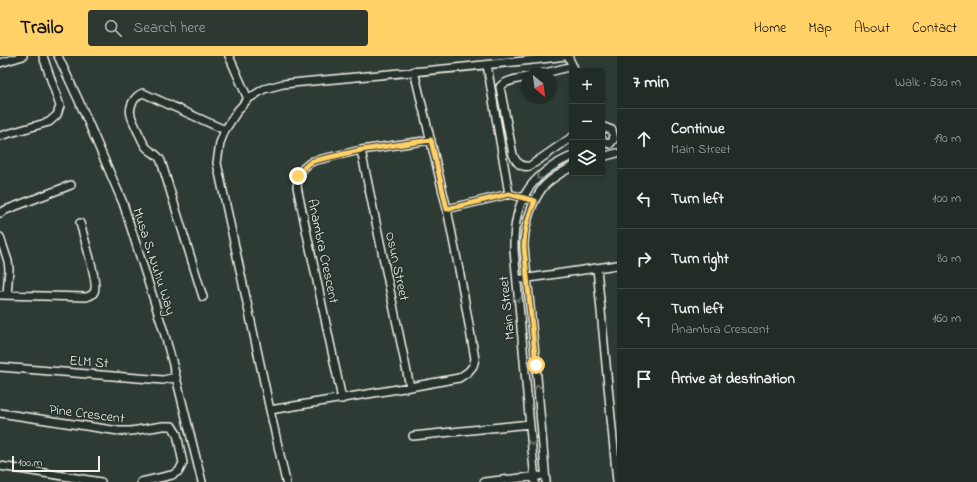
<!DOCTYPE html>
<html lang="en">
<head>
<meta charset="utf-8">
<style>
  :root { --surface:#222c27; --page:#2e3833; --text:#f1f3f6; --muted:#a2a7a7; --line:#3f4844; --accent:#ffd166 }
  body { margin:0; font-family:"Indie Flower",sans-serif; background:var(--page); color:var(--text) }
  .controls { position:absolute; right:12px; top:12px; display:grid; overflow:hidden; border-radius:4px; box-shadow:0 2px 6px #0003 }
  .controls button { width:36px; height:36px; display:grid; place-items:center; padding:0; border:0; border-bottom:1px solid var(--line); background:var(--surface); color:var(--text); font:20px sans-serif }
  .compass { position:absolute; left:521px; top:12px; width:36px; height:36px; border-radius:50%; background:var(--surface); box-shadow:0 2px 6px #0003; rotate:151deg }
  .scale { position:absolute; left:12px; bottom:10px; width:88px; box-sizing:border-box; padding-left:4px; border:2px solid #f4f1e8; border-top:0; font-size:11px; line-height:14px; white-space:nowrap; color:#f4f1e8; -webkit-text-stroke:3px #26332d; paint-order:stroke }
  .stop { position:absolute; width:12px; height:12px; margin:-9px; border:3px solid #ffd166; border-radius:50%; background:#fff }
  .stop.end { background:#ffd166; border-color:#fff; box-shadow:0 1px 4px #0008 }
  .list { margin:0; padding:0; list-style:none }
  h2 { display:flex; justify-content:space-between; align-items:center; height:52px; margin:0; padding:0 16px; font-size:17px }
  h2 small { font-size:13px; font-weight:400; color:var(--muted) }
  .list li { display:grid; grid-template-columns:26px 1fr auto; gap:12px; align-items:center; box-sizing:border-box; height:60px; padding:0 16px; border-top:1px solid var(--line) }
  .list b { display:block; font-size:15px; white-space:nowrap }
  .list p { margin:0; font-size:13px; white-space:nowrap; color:var(--muted) }
  .list em { font-size:13px; font-style:normal; color:var(--muted) }
  .icon { flex:none; width:22px; height:22px; fill:none; stroke:currentColor; stroke-width:2; stroke-linecap:round; stroke-linejoin:round }
  .map { position:relative; flex:none; width:617px; height:426px; overflow:hidden }
  header { display:flex; align-items:center; gap:24px; box-sizing:border-box; height:56px; padding:0 20px; background:var(--accent); color:#111 }
  header strong { font-size:19px }
  nav { display:flex; gap:22px; margin-inline-start:auto; font-size:14px }
  .search { width:280px; height:36px; background:var(--page); display:flex; align-items:center; gap:10px; box-sizing:border-box; padding:0 14px; border-radius:4px; color:var(--muted); font-size:15px }
  main { display:flex }
  aside { flex:1; background:var(--surface) }
  .map>svg:first-child { display:block }
</style>
</head>
<body>
<header>
<strong>Trailo</strong>
<div class="search"><svg class="icon" aria-label="search" viewBox="0 0 24 24"><circle cx="10" cy="10" r="6"/><path d="M15 15l6 6"/></svg>Search here</div>
<nav><a>Home</a><a>Map</a><a>About</a><a>Contact</a></nav>
</header>
<main>
<div class="map">
<svg width="617" height="426" viewBox="0 0 617 426">
  <rect width="100%" height="100%" fill="#2e3b34"/>
  <filter id="ink" filterUnits="userSpaceOnUse"><feTurbulence type="fractalNoise" baseFrequency=".025" numOctaves="2"/><feDisplacementMap in="SourceGraphic" scale="8" xChannelSelector="R" yChannelSelector="G"/><feConvolveMatrix kernelMatrix="1 2 1 2 8 2 1 2 1" color-interpolation-filters="sRGB"/></filter>
  <g filter="url(#ink)">
    <g fill="none" stroke-linecap="round" stroke-linejoin="round">
      <defs>
        <path id="minor" d="M58,0l21,45 44,102 41,129 8,29 30,121
          M229,0l19,43
          M568,0l7,15
          M0,7l23,-7
          M487,9l22,129
          M541,18l32,-8
          M527,21c-8,2 -22,3 -27,10l13,68c3,7 8,13 17,11l42,-29
          M602,75l2,-4 8,3 2,9 -4,5
          M0,80l49,-14 8,-7 3,-9 -17,-50
          M602,83l1,3 7,2
          M361,94l49,237
          M602,101l15,-4
          M447,153l62,-15 26,7
          M0,157l3,-2 68,-26
          M0,181l8,24 1,8 -2,26
          M597,212l20,214
          M522,223l95,-14
          M0,239l86,2c3,-1 6,-1 8,-5 5,-8 -11,-58 -14,-69
          M203,241l-42,-136c-3,-7 -9,-8 -14,-13 -4,-4 -6,-11 -9,-16 -5,-12 -12,-20 -4,-32 3,-4 5,-6 9,-7l82,37
          M0,311l163,13 13,-3
          M342,343l-45,-212c2,-14 3,-18 16,-26l48,-11 70,-10
          M270,354l140,-23 49,-9 9,-6 5,-6 2,-7 -13,-74 -15,-76 -33,-138
          M0,357l119,18h12l32,-5h9l5,8 6,29 -4,8 -7,4 -31,7
          M413,380l117,-12
          M0,410l101,16
          M286,426l-16,-72 -53,-247 3,-20 5,-13 13,-20 10,-11 16,-10 19,-5c92,-9 184,-16 275,-27l6,-1
          M484,426l55,-6
          M535,426l-21,-232c-1,-47 14,-75 58,-94
          M546,426l-10,-117 -12,-118c0,-20 7,-45 20,-61 8,-8 18,-14 28,-19"/>
      </defs>
      <use href="#minor" stroke="#f4f1e8" stroke-width="10"/>
      <use href="#minor" stroke="#26332d" stroke-width="7"/>
    </g>
    <defs><path id="oneway-chevron" d="M-2-3.5L2.5 0L-2 3.5" fill="none" stroke-width="1.6" stroke-linecap="round" stroke-linejoin="round"/></defs>
    <g stroke="#6e766e">
      <use href="#oneway-chevron" transform="translate(539 121) rotate(135)"/>
      <use href="#oneway-chevron" transform="translate(518 243) rotate(84)"/>
      <use href="#oneway-chevron" transform="translate(538 331) rotate(-95)"/>
      <use href="#oneway-chevron" transform="translate(532 387) rotate(85)"/>
    </g>
  </g>
  <g fill="none" stroke-linecap="round" stroke-linejoin="round" filter="url(#ink)">
    <path stroke="#ffd166" stroke-width="5" d="M298,120c4,-7 8,-11 15,-15l48,-11 70,-10 16,69 62,-15 26,7c-7,15 -11,29 -11,46l12,118"/>
  </g>
  <g text-anchor="middle" stroke-width="3" stroke-linejoin="round" paint-order="stroke">
    <g font-size="14" fill="#f4f1e8" stroke="#26332d">
      <text transform="translate(324 195) rotate(78)" y="5">Anambra Crescent</text>
      <text transform="translate(155 205) rotate(72)" y="5">Musa S. Nuhu Way</text>
      <text transform="translate(398 210) rotate(78)" y="5">Osun Street</text>
      <text transform="translate(506 252) rotate(-96)" y="5">Main Street</text>
      <text transform="translate(89 305) rotate(4)" y="5">ELM St</text>
      <text transform="translate(87 357) rotate(7)" y="5">Pine Crescent</text>
    </g>
  </g>
</svg>
<div class="controls">
<button>+</button>
<button>−</button>
<button><svg class="icon" aria-label="layers" viewBox="0 0 24 24"><path d="M12 4l9 5-9 5-9-5zM3 14l9 5 9-5"/></svg></button>
</div>
<svg class="compass" viewBox="-18 -18 36 36"><path d="M0-13l5 13h-10z" fill="#e53935"/><path d="M0 13l5-13h-10z" fill="#a2a7a7"/></svg>
<div class="scale">100 m</div>
<div class="stop" style="left:536px;top:309px"></div>
<div class="stop end" style="left:298px;top:120px"></div>
</div>
<aside>
<h2>7 min<small>Walk · 530 m</small></h2>
<ul class="list">
<li><svg class="icon" aria-label="ahead" viewBox="0 0 24 24"><path d="M12 20V5M6 11l6-6 6 6"/></svg><div><b>Continue</b><p>Main Street</p></div><em>190 m</em></li>
<li><svg class="icon" aria-label="left" viewBox="0 0 24 24"><path d="M17 20v-9H6M10 6l-5 5 5 5"/></svg><div><b>Turn left</b></div><em>100 m</em></li>
<li><svg class="icon" aria-label="right" viewBox="0 0 24 24"><path d="M7 20v-9h11M14 6l5 5-5 5"/></svg><div><b>Turn right</b></div><em>80 m</em></li>
<li><svg class="icon" aria-label="left" viewBox="0 0 24 24"><path d="M17 20v-9H6M10 6l-5 5 5 5"/></svg><div><b>Turn left</b><p>Anambra Crescent</p></div><em>160 m</em></li>
<li><svg class="icon" aria-label="arrive" viewBox="0 0 24 24"><path d="M6 21V4h12l-3 4 3 4H6"/></svg><div><b>Arrive at destination</b></div></li>
</ul>
</aside>
</main>
</body>
</html>
